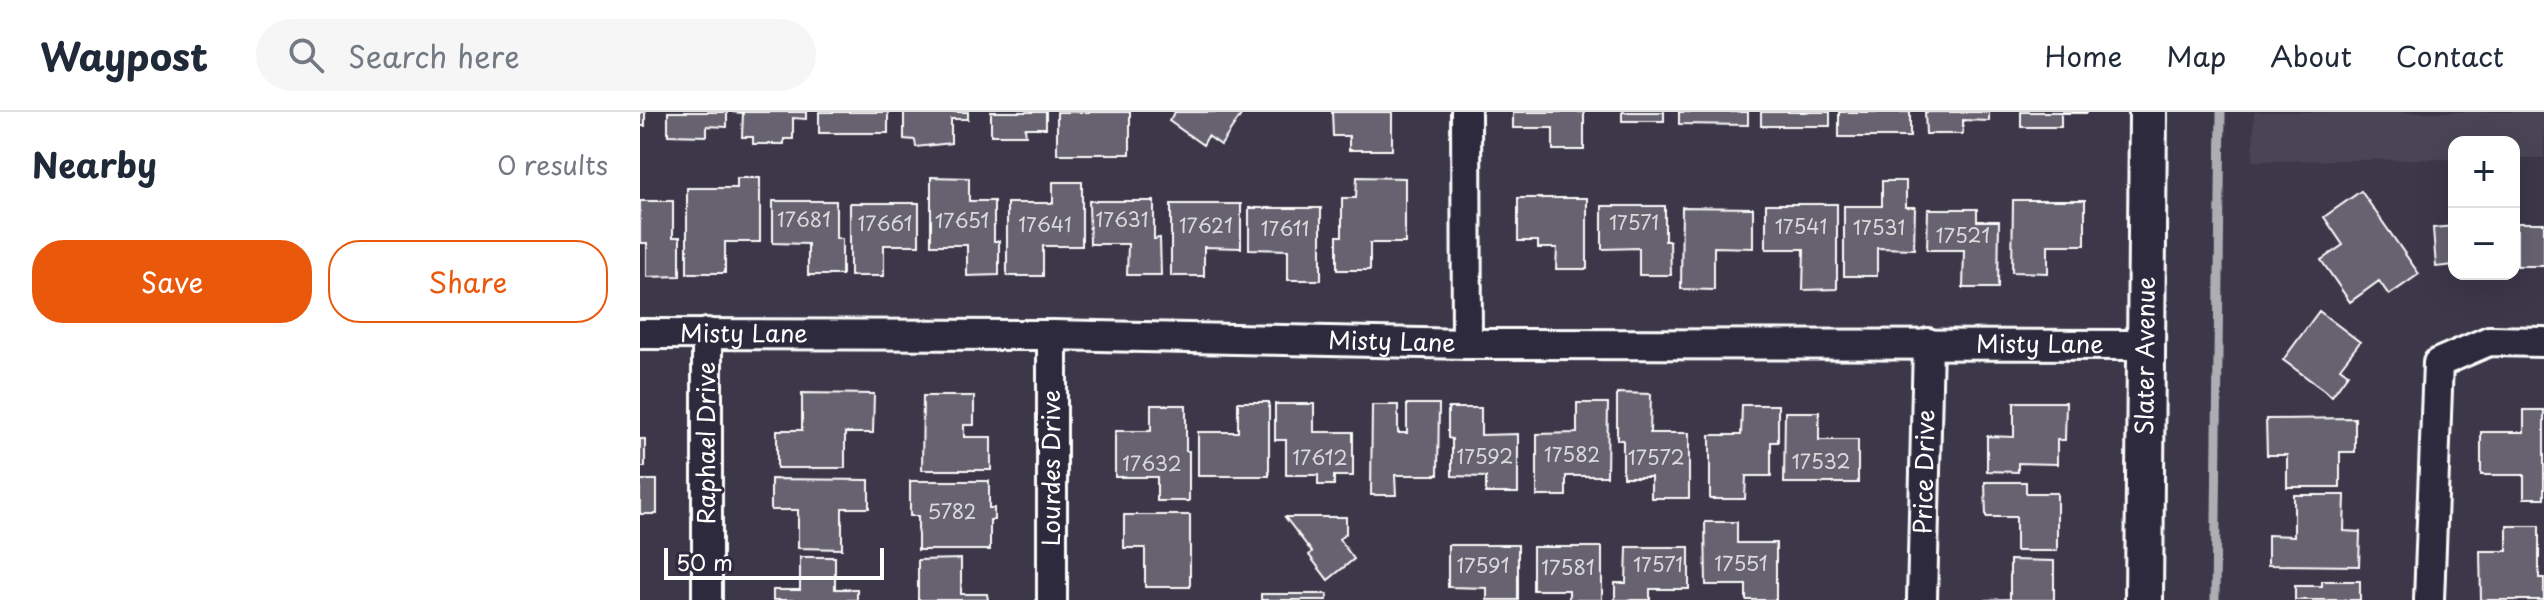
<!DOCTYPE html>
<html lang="en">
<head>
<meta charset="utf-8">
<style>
  :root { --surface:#fff; --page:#f6f6f7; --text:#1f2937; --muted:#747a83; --line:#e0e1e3; --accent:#ea580c }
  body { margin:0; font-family:"Playpen Sans",sans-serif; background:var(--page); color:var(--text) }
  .controls { position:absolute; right:24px; top:24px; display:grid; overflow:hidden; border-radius:16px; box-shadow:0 8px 32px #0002 }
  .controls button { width:72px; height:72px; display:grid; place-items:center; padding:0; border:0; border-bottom:2px solid var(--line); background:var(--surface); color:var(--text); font:40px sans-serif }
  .scale { position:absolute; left:24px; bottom:20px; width:220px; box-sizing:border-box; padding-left:8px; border:4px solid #fff; border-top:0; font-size:22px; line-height:28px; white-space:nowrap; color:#fff; -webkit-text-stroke:6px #2f2a3d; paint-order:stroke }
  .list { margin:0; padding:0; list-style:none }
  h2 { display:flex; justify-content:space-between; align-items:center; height:104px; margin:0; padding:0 32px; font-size:34px }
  h2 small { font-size:26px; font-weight:400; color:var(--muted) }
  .actions { display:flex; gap:16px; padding:24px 32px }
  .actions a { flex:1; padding:18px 0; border:2px solid var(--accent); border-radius:32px; text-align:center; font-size:28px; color:var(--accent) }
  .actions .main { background:var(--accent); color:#fff }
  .icon { flex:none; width:44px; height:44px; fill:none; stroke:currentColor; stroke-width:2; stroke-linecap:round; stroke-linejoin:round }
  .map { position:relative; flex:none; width:1904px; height:488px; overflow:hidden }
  header { display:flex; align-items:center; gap:48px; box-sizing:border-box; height:112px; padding:0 40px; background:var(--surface); border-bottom:2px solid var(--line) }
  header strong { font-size:38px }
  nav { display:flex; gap:44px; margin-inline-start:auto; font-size:28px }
  .search { width:560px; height:72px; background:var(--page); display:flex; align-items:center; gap:20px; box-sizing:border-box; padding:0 28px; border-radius:44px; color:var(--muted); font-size:30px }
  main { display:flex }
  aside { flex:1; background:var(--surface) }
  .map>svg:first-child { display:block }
</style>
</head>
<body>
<header>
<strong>Waypost</strong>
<div class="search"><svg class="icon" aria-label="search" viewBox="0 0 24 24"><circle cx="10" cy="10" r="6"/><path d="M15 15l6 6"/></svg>Search here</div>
<nav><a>Home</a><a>Map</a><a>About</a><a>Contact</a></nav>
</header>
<main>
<aside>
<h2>Nearby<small>0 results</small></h2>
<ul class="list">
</ul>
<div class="actions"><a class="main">Save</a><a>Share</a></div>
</aside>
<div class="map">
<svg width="1904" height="488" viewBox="0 0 1904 488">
  <rect width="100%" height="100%" fill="#3c3749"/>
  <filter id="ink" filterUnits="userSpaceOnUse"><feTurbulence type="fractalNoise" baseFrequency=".0125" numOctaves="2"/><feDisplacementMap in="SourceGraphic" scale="16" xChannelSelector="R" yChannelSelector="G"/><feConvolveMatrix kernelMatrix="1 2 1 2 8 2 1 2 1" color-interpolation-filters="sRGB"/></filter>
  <g filter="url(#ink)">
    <path fill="#494455" d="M1614,0h290v46h-30v-16h-60v17l-201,2z"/>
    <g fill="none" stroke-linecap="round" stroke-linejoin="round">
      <path stroke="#afadb4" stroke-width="9" d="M1575,488l6,-488"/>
    </g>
    <path fill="#666270" stroke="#fff" stroke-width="2" d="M0,0h5v14h-5z
      M28,0h59v15l-20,-1v10l-39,-1z
      M92,0h74v7l-13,-1v21h-9v5h-31v-7h-11l1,-24z
      M179,0h69v21h-69z
      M264,0h64v7h-17v24l-35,4 -1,-7 -11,-1z
      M351,0h55v16h-21l1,7h-35z
      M417,0h73v42h-73z
      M535,0h68l-22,33 -13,-9 -5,9 -34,-24z
      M692,0h60v38h-43v-14h-16z
      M873,0h71v38h-31v-22h-40z
      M982,0h42v9h-42z
      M1039,0h69v13l-69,-1z
      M1121,0h69v14h-69z
      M1199,0h71v25h-71z
      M1285,0h64v9l-26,-1v14h-37z
      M1381,0h66v1h-26v14h-40z
      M291,65l38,1v23h25v40h5v34l-32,1v-31h-36z
      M717,65l48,1v65h-35v27h-33v-34h5v-38h14z
      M97,66h23v64h-35v31h-38v-85h50z
      M1242,69h24v26h9l-1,42 -37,-1v28h-33v-70h38z
      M413,70h29v64h-39v30h-36v-73h46z
      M1721,79l58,83 -30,21 -10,-14 -29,21 -29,-42 22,-15 -19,-28z
      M878,86h69v71h-31l1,-21h-19v-7h-20z
      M1373,88h72v45h-37v28l-36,-1z
      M0,89h33v36h7v39l-33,1v-34h-7z
      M133,89h63v37l6,1v36h-34v-31l-35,-1z
      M449,89h65v38l6,-1 1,37h-34l1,-31h-38z
      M210,91h69v42h-35v31h-34z
      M531,92h70v44l-37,-1v29h-33z
      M1126,92h71v85l-34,1 1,-41h-38z
      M962,94h63v35h5l1,34h-32v-27l-37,1z
      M1042,95l71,1v40l-39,-1v43l-33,-1z
      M609,96h72v72h-33v-30l-39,-1z
      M1288,97h49v12h22l-1,67h-35l1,-38h-37z
      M1877,111h27v43h-27z
      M1814,114v39l-18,2 -3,-39z
      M1679,199l41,31 -20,26 8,6 -16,22 -49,-36z
      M162,281l72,1 -1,39h-28v35h-68v-38h25z
      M977,281l34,1 -1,39h39v65h-38v-21h-28v-37h-6z
      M283,284h51v29h-10v12h27v33h-69z
      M598,290h31v74h-71v-44h40z
      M1374,290h52l-1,38h-8v24l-39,-1v9l-31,-1v-35l27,1z
      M937,291h31l-1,73h-41v20h-29v-62l40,-1z
      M635,292h39v28h39v44h-19v9h-16v-10h-32v-35h-11z
      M767,292h32l-1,71h-43l1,20h-25l1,-90h26v28h9z
      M511,293h35v46h3v50h-32v-24h-42v-46h36z
      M1102,293h36v37h-7v34h-25l-1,23h-35v-64h31z
      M808,296h33v27l37,-1v59h-32v-16l-34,-1v-37l-4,-1z
      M1884,298h20v88h-20v-23h-43v-43h43z
      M1145,300h34v28h39v43h-74z
      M1715,306v34h-15v35h-53v-32h-20l-1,-36z
      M0,327h5v28h-5z
      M131,367l98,1v28h-27v41l-44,-1v-38h-27z
      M0,368h17v34h-17z
      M270,369h79v27h5v12h-4v30h-72v-34h-8z
      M1345,370h41v11h31v58h-41v-34h-30z
      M1654,383h51l-1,36 16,1 -1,34 -91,-1v-30l26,1z
      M484,403h66v72h-45v-39h-21z
      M645,405h61v17l-7,5 15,20 -26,21 -19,-25 3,-3z
      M1065,410h32v21h39v57h-30v-15h-40z
      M1867,414h32v52h5v22h-63l-1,-49h27z
      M808,433h70v55h-31v-12l-39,-1z
      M893,435h69v53h-33v-10h-36z
      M987,435h62v42h-39v11h-35v-17h11z
      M160,445h35v32h22v11h-84v-10h27z
      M321,447v35h26l1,6h-70v-40z
      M1370,448l44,1v39h-69l25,-1z
      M1682,469h38v19h-65v-14h27z
      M621,482h66v6h-66z"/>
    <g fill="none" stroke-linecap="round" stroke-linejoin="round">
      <defs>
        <g id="minor">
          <path d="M826,0l1,232"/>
          <path id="s1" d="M0,222l412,1 415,9 678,1"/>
          <path d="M412,223v265"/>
          <path d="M67,488v-267"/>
          <path id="s2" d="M1282,488l6,-257"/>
          <path d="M1789,488l9,-237 51,-22 55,1"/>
        </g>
        <g id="tertiary">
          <path id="s3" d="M1504,488l4,-488"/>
        </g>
      </defs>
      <use href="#minor" stroke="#fff" stroke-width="34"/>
      <use href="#tertiary" stroke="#fff" stroke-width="42"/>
      <use href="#minor" stroke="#2f2a3d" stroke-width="28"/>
      <use href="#tertiary" stroke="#2f2a3d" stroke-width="36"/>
    </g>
  </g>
  <g text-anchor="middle" stroke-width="6" stroke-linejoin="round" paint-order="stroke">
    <g font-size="20" fill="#d9d8db">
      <text x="164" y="115">17681</text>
      <text x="482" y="115">17631</text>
      <text x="322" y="116">17651</text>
      <text x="994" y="118">17571</text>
      <text x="245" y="119">17661</text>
      <text x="405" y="120">17641</text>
      <text x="566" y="121">17621</text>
      <text x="1161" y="122">17541</text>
      <text x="1239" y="123">17531</text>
      <text x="645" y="124">17611</text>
      <text x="1323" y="131">17521</text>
      <text x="932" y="350">17582</text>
      <text x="845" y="352">17592</text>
      <text x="680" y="353">17612</text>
      <text x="1016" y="353">17572</text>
      <text x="1181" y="357">17532</text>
      <text x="512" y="359">17632</text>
      <text x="312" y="407">5782</text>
      <text x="1101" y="459">17551</text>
      <text x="1018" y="460">17571</text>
      <text x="843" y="461">17591</text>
      <text x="928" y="463">17581</text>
    </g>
    <g font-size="24" fill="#fff" stroke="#2f2a3d">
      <text dy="8" stroke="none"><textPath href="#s1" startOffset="104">Misty Lane</textPath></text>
      <text dy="8" stroke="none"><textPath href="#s1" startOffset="752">Misty Lane</textPath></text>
      <text dy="8" stroke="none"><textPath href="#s1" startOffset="1400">Misty Lane</textPath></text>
      <text dy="8" stroke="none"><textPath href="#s3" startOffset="244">Slater Avenue</textPath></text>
      <text transform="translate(67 331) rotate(-90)" y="8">Raphael Drive</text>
      <text transform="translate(412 356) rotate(-90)" y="8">Lourdes Drive</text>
      <text dy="8" stroke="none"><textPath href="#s2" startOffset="128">Price Drive</textPath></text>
    </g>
  </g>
</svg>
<div class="controls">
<button>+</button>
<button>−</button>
</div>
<div class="scale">50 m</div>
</div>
</main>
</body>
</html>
